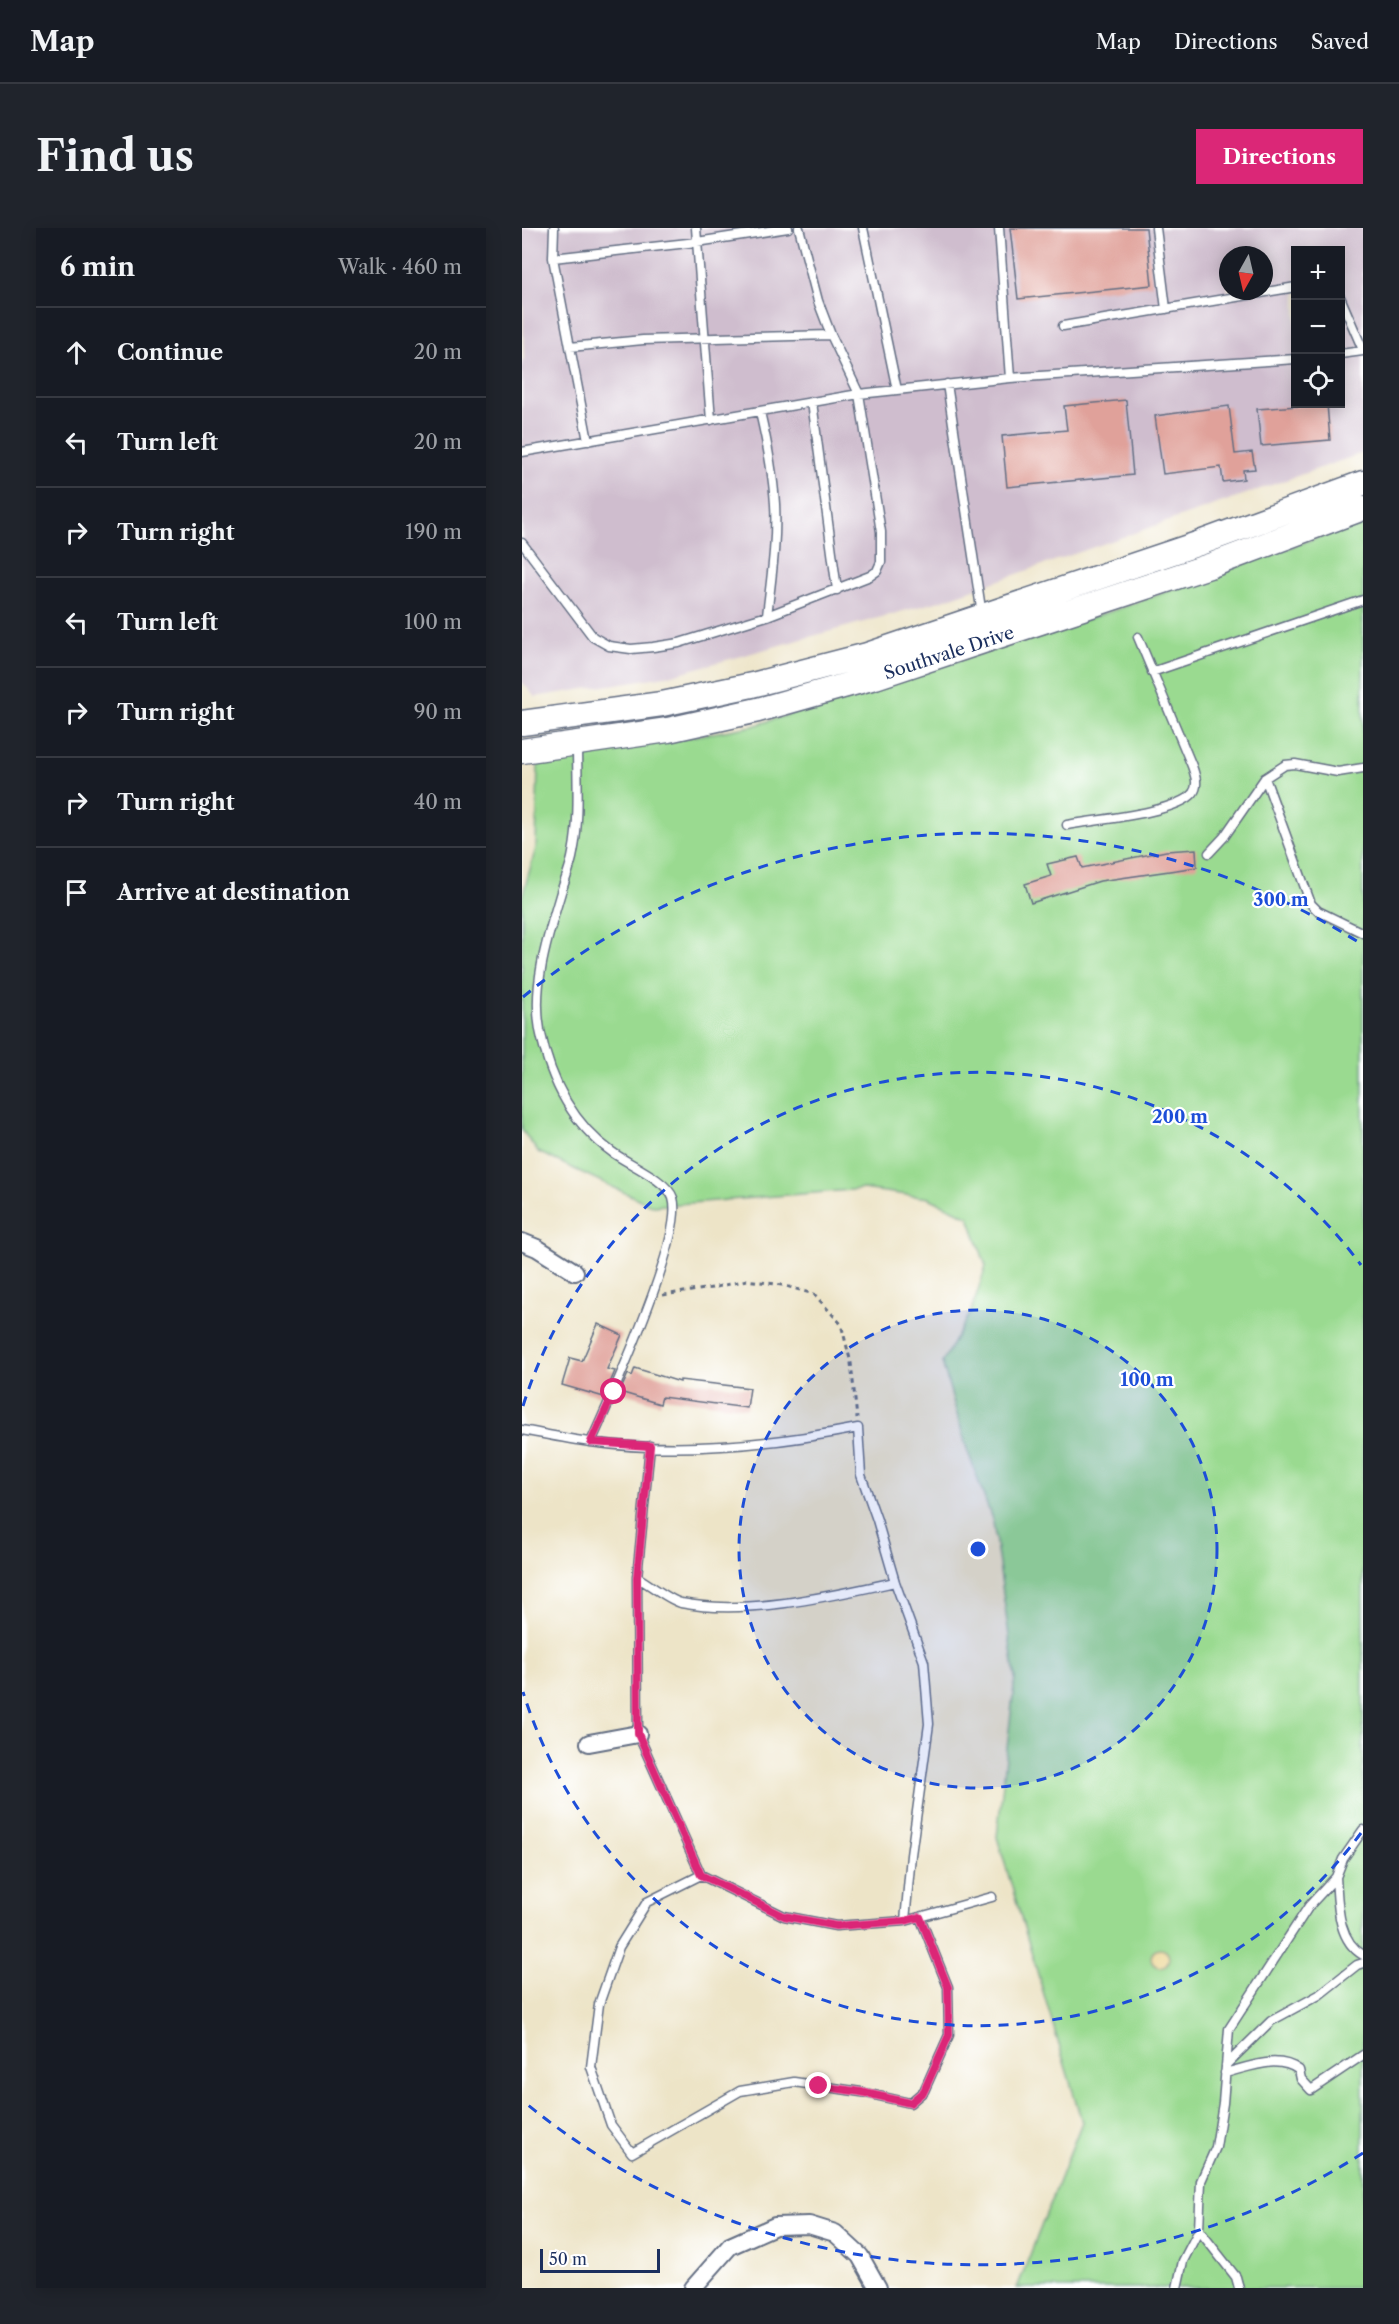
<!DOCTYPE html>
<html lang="en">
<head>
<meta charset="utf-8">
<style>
  :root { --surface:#171b24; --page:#20242c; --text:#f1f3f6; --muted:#9ea1a6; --line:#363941; --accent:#db2777 }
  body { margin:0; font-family:"Libre Caslon Text",serif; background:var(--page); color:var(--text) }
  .controls { position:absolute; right:18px; top:18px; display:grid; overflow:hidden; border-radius:0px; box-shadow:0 3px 15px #0003 }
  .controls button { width:54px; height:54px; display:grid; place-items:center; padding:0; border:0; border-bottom:2px solid var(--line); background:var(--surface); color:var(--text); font:30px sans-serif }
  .compass { position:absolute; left:697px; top:18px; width:54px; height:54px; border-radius:50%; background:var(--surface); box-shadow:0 3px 15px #0003; rotate:188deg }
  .scale { position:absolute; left:18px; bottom:15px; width:120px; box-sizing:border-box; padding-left:6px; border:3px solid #1b2f5e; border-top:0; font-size:16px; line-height:21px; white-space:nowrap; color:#1b2f5e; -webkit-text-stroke:4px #fff; paint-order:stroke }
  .stop { position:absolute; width:18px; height:18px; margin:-14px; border:4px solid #db2777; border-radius:50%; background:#fff }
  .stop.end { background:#db2777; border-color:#fff; box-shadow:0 2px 6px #0008 }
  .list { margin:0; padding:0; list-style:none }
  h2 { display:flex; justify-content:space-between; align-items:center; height:78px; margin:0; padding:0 24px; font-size:26px }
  h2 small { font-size:20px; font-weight:400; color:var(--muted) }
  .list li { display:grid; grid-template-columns:39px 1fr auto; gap:18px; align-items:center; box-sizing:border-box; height:90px; padding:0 24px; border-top:2px solid var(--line) }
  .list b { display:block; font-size:22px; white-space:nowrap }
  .list em { font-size:20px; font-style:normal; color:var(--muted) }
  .icon { flex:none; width:33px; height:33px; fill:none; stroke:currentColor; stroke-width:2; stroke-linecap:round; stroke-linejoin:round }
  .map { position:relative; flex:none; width:841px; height:2060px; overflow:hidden; border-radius:0px }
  header { display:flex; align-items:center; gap:36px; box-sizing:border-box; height:84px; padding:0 30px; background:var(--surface); border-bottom:2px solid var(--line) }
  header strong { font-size:28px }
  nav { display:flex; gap:33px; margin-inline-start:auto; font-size:21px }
  .intro { display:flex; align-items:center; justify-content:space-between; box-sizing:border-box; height:144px; padding:0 36px }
  h1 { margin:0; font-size:42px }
  .button { padding:15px 27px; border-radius:0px; background:var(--accent); color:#fff; font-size:21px; font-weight:700 }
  main { display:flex; gap:36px; padding:0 36px }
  aside { flex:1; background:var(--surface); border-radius:0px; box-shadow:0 3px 15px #0003 }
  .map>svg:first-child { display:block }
</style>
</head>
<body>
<header>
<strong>Map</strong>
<nav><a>Map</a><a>Directions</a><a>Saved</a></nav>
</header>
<div class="intro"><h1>Find us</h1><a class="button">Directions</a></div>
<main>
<aside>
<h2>6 min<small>Walk · 460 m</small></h2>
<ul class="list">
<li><svg class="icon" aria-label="ahead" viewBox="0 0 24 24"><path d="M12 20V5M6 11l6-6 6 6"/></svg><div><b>Continue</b></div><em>20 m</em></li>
<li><svg class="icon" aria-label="left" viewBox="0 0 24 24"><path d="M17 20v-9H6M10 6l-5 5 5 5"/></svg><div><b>Turn left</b></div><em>20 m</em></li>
<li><svg class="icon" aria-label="right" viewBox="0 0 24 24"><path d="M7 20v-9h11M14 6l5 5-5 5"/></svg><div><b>Turn right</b></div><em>190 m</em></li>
<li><svg class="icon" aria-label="left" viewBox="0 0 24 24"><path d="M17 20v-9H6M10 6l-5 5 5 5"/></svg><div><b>Turn left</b></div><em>100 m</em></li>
<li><svg class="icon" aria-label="right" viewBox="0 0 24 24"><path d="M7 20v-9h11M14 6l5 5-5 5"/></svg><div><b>Turn right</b></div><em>90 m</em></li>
<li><svg class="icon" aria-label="right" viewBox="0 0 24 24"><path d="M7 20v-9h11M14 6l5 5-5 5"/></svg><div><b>Turn right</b></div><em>40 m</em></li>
<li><svg class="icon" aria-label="arrive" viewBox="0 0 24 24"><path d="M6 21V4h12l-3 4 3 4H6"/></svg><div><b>Arrive at destination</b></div></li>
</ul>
</aside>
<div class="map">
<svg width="841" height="2060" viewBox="0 0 841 2060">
  <rect width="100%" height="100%" fill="#fff"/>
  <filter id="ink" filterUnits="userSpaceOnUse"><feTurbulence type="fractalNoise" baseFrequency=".0167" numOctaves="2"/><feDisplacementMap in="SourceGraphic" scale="12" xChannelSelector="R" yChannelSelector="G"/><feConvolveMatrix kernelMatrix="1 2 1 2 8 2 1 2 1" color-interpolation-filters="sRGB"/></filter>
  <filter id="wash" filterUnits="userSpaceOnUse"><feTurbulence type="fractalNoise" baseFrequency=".008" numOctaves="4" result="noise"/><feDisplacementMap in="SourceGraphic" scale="24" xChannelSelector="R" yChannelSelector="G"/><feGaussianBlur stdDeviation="1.35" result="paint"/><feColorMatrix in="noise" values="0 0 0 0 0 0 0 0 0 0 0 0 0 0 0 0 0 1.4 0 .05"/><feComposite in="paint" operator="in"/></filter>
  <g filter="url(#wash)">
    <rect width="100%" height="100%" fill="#ede4c7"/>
    <path fill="#cfbdce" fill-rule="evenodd" d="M0,0h841v225l-423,148 -268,74 -137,22 -13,-15v-321l2,-1zM774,22h44v154h-44zM706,27h36v36h-36z"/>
    <path fill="#9ada90" stroke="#5a8477" stroke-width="1.5" d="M841,293v1767h-346l65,-166 -85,-285 18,-159 -22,-156 -26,-73 -25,-87 29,-50 15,-46 -17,-49 -40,-19 -66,-9 -210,17 -115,-54 -16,-22v-233l14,-49 2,-85 215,-37 362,-116z"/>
    <path fill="#eeda9e" stroke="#84847e" stroke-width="1.5" d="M629 1730a9 9 0 1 1 18 0a9 9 0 1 1-18 0Z"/>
    <g id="blocks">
      <path fill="#e0a19a" d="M488,0h136l6,57 -134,14z
        M604,172l7,75 -126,12 -5,-51 65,-6 -3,-24z
        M805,176l3,36 -69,6 -4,-37z
        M707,178l6,48 17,-2 3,17 -12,1 1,9 -21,3 -2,-15 -58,7 -8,-58z
        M674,621l1,18 -97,14 -69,22 -6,-19 26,-8 -4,-12 31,-7 4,11 84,-17z
        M76,1096l24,11 -15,34 8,2 -11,26 -42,-12 8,-27 12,3z
        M113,1140l45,14v-2l70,8 -3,20 -85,-11 -2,7 -40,-12 8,-18 4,2z"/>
    </g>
  </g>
  <g filter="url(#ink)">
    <use href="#blocks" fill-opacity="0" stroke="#646e83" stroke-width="1.5"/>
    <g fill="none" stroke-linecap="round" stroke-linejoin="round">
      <defs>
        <path id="lane" d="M32,0l-1,30 35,183
          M174,0l15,192
          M341,0l34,162
          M477,0l11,150
          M634,0l10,81
          M31,30l144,-16 91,-14
          M818,69l23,53
          M541,98l233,-39
          M48,119l73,-7 188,-5
          M818,126l23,-3
          M425,156l35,231
          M290,174l25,188
          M238,184c7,30 13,61 15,92 2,38 -4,75 -8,112
          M0,224l337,-58 151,-16 286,-19
          M0,315l71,94 16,9 22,3 22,-2 26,-4 88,-27 103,-40 7,-5 4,-9v-30l-22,-138 -28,-59 -13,-34 -19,-73
          M630,444l211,-72
          M55,516c0,36 3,74 -4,109 -2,13 -8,27 -12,39 -13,44 -29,92 -21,138 10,49 31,93 72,122 16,12 55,28 61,46 12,38 -63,202 -82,244
          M743,550l46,126 7,7 45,22
          M545,597c27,-5 110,-12 126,-32 6,-8 2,-18 -1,-27l-54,-129
          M687,625l15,-16 41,-59 20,-13 10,-1 43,8 25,-4
          M0,1202c22,4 45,9 68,12 88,12 181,3 268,-14l3,47 16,45 18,62 29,80 5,62 -18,131 -6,66
          M128,1218l-13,131 1,157 63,141 83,41 52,10 69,-5 87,-24
          M115,1349c12,7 32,23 44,26 65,13 150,-7 214,-21
          M179,1647l-54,27 -28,45 -20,57 -8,63 20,58 21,28 108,-62 54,-9 67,10 49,11 14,-12 25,-56 -1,-48 -28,-70
          M814,1649l7,-18 20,-29
          M704,1837l45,-44 48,-26 38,-30 6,-2
          M703,1845c25,-6 52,-19 74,-3l2,9 10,11 52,-35
          M677,2002l37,47 3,11
          M655,2060l6,-27 16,-31 2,-49 15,-34 7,-44 6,-74 80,-123 27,-29c2,27 1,63 27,78"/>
        <path id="street" d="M0,1014l15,6 38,24
          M67,1515l49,-9
          M171,2060l37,-42 45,-20 34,-1 26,8 25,23 18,32"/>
        <path id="secondary" d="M0,495l140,-19 90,-19 115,-30 333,-112 163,-60
          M0,523l146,-21 90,-20 117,-33 334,-111 154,-58"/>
      </defs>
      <use href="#lane" stroke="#646e83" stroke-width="11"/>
      <use href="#street" stroke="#646e83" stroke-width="20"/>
      <use href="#secondary" stroke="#646e83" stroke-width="27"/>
      <path stroke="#646e83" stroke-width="3" stroke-dasharray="4.5 4.5" stroke-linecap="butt" d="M141,1067l49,-7 35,-8 35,5 32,9 27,30 10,39 6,55"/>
      <use href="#lane" stroke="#fff" stroke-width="8"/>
      <use href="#street" stroke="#fff" stroke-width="16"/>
      <use href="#secondary" stroke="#fff" stroke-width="24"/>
    </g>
  </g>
  <g fill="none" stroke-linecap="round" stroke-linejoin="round" filter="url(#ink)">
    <path stroke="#db2777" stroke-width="8" d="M92,1164l-23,50 59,4 -13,131 1,157 63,141 83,41 52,10 69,-5 15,-4 28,70 1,48 -25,56 -14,12 -49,-11 -42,-6"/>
  </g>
  <circle cx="456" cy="1321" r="239" fill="#1d4ed8" fill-opacity=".12"/>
  <g fill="none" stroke="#1d4ed8" stroke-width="3" stroke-dasharray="10 8">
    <circle cx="456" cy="1321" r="239"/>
    <path d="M839 1605A477 477 0 0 1 1 1464M1 1178A477 477 0 0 1 839 1037"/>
    <path d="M841 1925A716 716 0 0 1 1 1873M1 769A716 716 0 0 1 841 717"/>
  </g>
  <g text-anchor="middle" stroke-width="4.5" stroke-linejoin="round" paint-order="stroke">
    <g font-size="18" fill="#1b2f5e" stroke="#fff">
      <text transform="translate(427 425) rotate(-18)" y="6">Southvale Drive</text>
    </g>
  </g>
  <circle cx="456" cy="1321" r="9" fill="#1d4ed8" stroke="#fff" stroke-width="3"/>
  <g font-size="18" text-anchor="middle" font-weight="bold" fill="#1d4ed8" stroke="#fff" stroke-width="4.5" stroke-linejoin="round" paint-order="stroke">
    <text x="759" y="678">300 m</text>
    <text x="658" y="895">200 m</text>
    <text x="625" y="1158">100 m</text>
  </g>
</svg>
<div class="controls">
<button>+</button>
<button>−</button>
<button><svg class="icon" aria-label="locate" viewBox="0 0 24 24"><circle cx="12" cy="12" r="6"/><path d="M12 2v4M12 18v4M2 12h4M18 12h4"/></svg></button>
</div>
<svg class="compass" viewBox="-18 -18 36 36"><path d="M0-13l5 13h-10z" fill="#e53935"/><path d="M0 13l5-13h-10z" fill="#9ea1a6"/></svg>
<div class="scale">50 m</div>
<div class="stop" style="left:92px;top:1164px"></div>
<div class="stop end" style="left:297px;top:1858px"></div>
</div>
</main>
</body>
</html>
